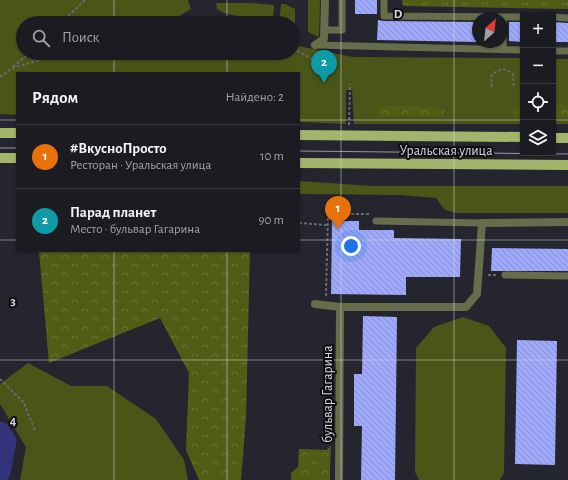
<!DOCTYPE html>
<html lang="ru">
<head>
<meta charset="utf-8">
<style>
  :root { --surface:#1b1c22; --page:#24252a; --text:#f1f3f6; --muted:#a0a1a5; --line:#393a40; --accent:#abc614 }
  body { margin:0; font-family:"Alegreya Sans",sans-serif; background:var(--page); color:var(--text) }
  .controls { position:absolute; right:12px; top:12px; display:grid; overflow:hidden; border-radius:0px; box-shadow:0 1px 3px #0004 }
  .controls button { width:36px; height:36px; display:grid; place-items:center; padding:0; border:0; border-bottom:1px solid var(--line); background:var(--surface); color:var(--text); font:20px sans-serif }
  .compass { position:absolute; left:472px; top:12px; width:36px; height:36px; border-radius:50%; background:var(--surface); box-shadow:0 1px 3px #0004; rotate:27deg }
  .you { position:absolute; left:351px; top:246px; width:14px; height:14px; margin:-10px; border:3px solid #fff; border-radius:50%; background:#1a73e8; box-shadow:0 0 0 6px #1a73e833 }
  .badge { display:grid; place-items:center; width:26px; height:26px; border-radius:50%; background:var(--accent); color:#fff; font-size:13px; font-weight:700 }
  .pin { position:absolute; translate:-50% -33px; filter:drop-shadow(0 1px 2px #0008) }
  .pin::after { content:''; position:absolute; top:21px; width:14px; height:12px; background:inherit; clip-path:polygon(0 0,100% 0,50% 100%) }
  .list { margin:0; padding:0; list-style:none }
  h2 { display:flex; justify-content:space-between; align-items:center; height:52px; margin:0; padding:0 16px; font-size:17px }
  h2 small { font-size:13px; font-weight:400; color:var(--muted) }
  .list li { display:grid; grid-template-columns:26px 1fr auto; gap:12px; align-items:center; box-sizing:border-box; height:64px; padding:0 16px; border-top:1px solid var(--line) }
  .list b { display:block; font-size:15px; white-space:nowrap }
  .list p { margin:0; font-size:13px; white-space:nowrap; color:var(--muted) }
  .list em { font-size:13px; font-style:normal; color:var(--muted) }
  .icon { flex:none; width:22px; height:22px; fill:none; stroke:currentColor; stroke-width:2; stroke-linecap:round; stroke-linejoin:round }
  .map { position:relative; flex:none; width:568px; height:480px; overflow:hidden }
  .search { position:absolute; background:var(--surface); box-shadow:0 1px 3px #0004; left:16px; top:16px; width:284px; height:44px; display:flex; align-items:center; gap:10px; box-sizing:border-box; padding:0 14px; border-radius:22px; color:var(--muted); font-size:15px }
  .panel { position:absolute; background:var(--surface); box-shadow:0 1px 3px #0004; left:16px; top:72px; width:284px; height:180px; border-radius:0px }
  .map>svg:first-child { display:block }
</style>
</head>
<body>
<div class="map">
<svg width="568" height="480" viewBox="0 0 568 480">
  <defs>
    <pattern id="forest-crowns" width="20" height="18" patternUnits="userSpaceOnUse"><rect width="20" height="18" fill="#505d15"/><path d="M2 6a3 3 0 1 1 6 0M12 15a3 3 0 1 1 6 0" fill="none" stroke="#687436"/></pattern>
    <pattern id="building-back-hatch" width="6" height="6" patternUnits="userSpaceOnUse"><rect width="6" height="6" fill="#9fa9fb"/><path d="M-1 5l2 2M0 0l6 6M5-1l2 2" fill="none" stroke="#878fcd"/></pattern>
  </defs>
  <rect width="100%" height="100%" fill="#24252e"/>
  <path fill="#4a5518" d="M0,0h188l3,9 -20,12 -3,-2 -5,2 -1,2h-139v30h270v-8l60,12 170,1v66h-169l-2,-34h-6v34l-47,-2v-49h-282v42l-17,-1z
    M308,0h12l-1,37 -11,-5z
    M216,3h35l23,2 -1,18h-6l-43,-10 -7,-4z
    M281,4h4l10,5v17l-2,2v-5h-14z
    M553,59h15v65h-15z
    M299,181l74,5h195v27h-111l-12,-3 -9,-12 -36,-3 -101,-1z
    M463,317l26,9 17,22 -2,125 -4,7h-81l-4,-8 1,-124 18,-21z
    M28,363l43,23h36l49,33 28,41 4,20h-168l6,-33 -26,-43v-20z"/>
  <path fill="url(#forest-crowns)" d="M402,0h166v9l-165,-3z
    M553,104l15,1v12h-15z
    M407,105l38,4 -2,7h-63l-2,-9z
    M523,107v10h-9l-1,-9z
    M39,251h211l-4,166 -5,63h-42l-13,-30 3,-77 -29,-55 -111,45z
    M331,445l-1,22v13h-39v-7l7,-6 1,-18 28,1z"/>
  <g fill="none" stroke-linecap="round" stroke-linejoin="round">
    <path stroke="#32337a" stroke-width="21" d="M0,432l6,9 -6,31"/>
  </g>
  <path fill="url(#building-back-hatch)" d="M355,0h22v14h-22z
    M378,20l6,1 94,1v20l-101,-2z
    M509,22h14v20l-14,-1z
    M553,22l15,1v19h-15z
    M332,221h27v9h35v8l67,1 -1,38h-54v18l-75,-1z
    M492,248l76,1v22h-77z
    M363,316l34,1 -2,163h-34l1,-54h-8v-52h8z
    M517,340l40,1 -2,124 -40,-1z"/>
  <g fill="none" stroke-linecap="round" stroke-linejoin="round">
    <path stroke="#686971" stroke-width="2" stroke-dasharray="3 2" stroke-linecap="butt" d="M61,23l24,-23
      M293,48l22,13
      M13,67l16,-14
      M0,77l12,-9 32,-9 12,-6
      M492,87l-1,-11c9,-8 12,-9 22,-2l1,13
      M349,125l1,-41
      M299,223l28,2
      M488,275h9
      M326,296l2,-82h41
      M0,379l24,24 11,28"/>
    <path stroke="#656d4a" stroke-width="7" d="M384,0v16l139,1
      M553,17l15,1
      M324,30h18v-30
      M315,45l208,5
      M503,50v-33
      M553,51h15
      M376,221l106,2
      M505,275l63,1"/>
    <path stroke="#656d4a" stroke-width="8" d="M315,45l9,-6 1,-39
      M315,304l25,3h126l11,-13 5,-71 86,-1
      M339,480l1,-173"/>
    <path stroke="#a4b46a" stroke-width="10" d="M0,133h17
      M299,135l224,2
      M553,138h15
      M0,158h17
      M299,163l269,2"/>
    <path stroke="#97989f" stroke-width="1" d="M0,148h17
      M299,151l269,3"/>
  </g>
  <path fill="none" stroke="#d5d6dc" stroke-width="1" stroke-opacity="0.55" d="M114,0v23M227,0v23M341,0v480M454,0v480M114,53v20M227,53v20M0,120h17M299,120h224M553,120h15M0,240h17M299,240h269M114,251v229M227,251v229M0,360h568"/>
  <g text-anchor="middle" stroke-width="4" stroke-linejoin="round" paint-order="stroke">
    <g font-size="14" fill="#d5d6dc" stroke="#0e0e12">
      <text x="446" y="155">Уральская улица</text>
      <text transform="translate(327 394) rotate(-90)" y="5">бульвар Гагарина</text>
    </g>
  </g>
  <g font-size="13" text-anchor="middle" font-weight="bold" fill="#d5d6dc" stroke="#0e0e12" stroke-width="4" stroke-linejoin="round" paint-order="stroke">
    <text x="398" y="18">D</text>
    <text x="13" y="305">3</text>
    <text x="13" y="425">4</text>
  </g>
</svg>
<div class="controls">
<button>+</button>
<button>−</button>
<button><svg class="icon" aria-label="locate" viewBox="0 0 24 24"><circle cx="12" cy="12" r="6"/><path d="M12 2v4M12 18v4M2 12h4M18 12h4"/></svg></button>
<button><svg class="icon" aria-label="layers" viewBox="0 0 24 24"><path d="M12 4l9 5-9 5-9-5zM3 14l9 5 9-5"/></svg></button>
</div>
<svg class="compass" viewBox="-18 -18 36 36"><path d="M0-13l5 13h-10z" fill="#e53935"/><path d="M0 13l5-13h-10z" fill="#a0a1a5"/></svg>
<div class="you"></div>
<div class="pin badge" style="left:338px;top:229px;background:#e8710a">1</div>
<div class="pin badge" style="left:324px;top:83px;background:#0f9aa8">2</div>
<div class="search"><svg class="icon" aria-label="search" viewBox="0 0 24 24"><circle cx="10" cy="10" r="6"/><path d="M15 15l6 6"/></svg>Поиск</div>
<section class="panel">
<h2>Рядом<small>Найдено: 2</small></h2>
<ul class="list">
<li><span class="badge" style="background:#e8710a">1</span><div><b>#ВкусноПросто</b><p>Ресторан · Уральская улица</p></div><em>10 m</em></li>
<li><span class="badge" style="background:#0f9aa8">2</span><div><b>Парад планет</b><p>Место · бульвар Гагарина</p></div><em>90 m</em></li>
</ul>
</section>
</div>
</body>
</html>
